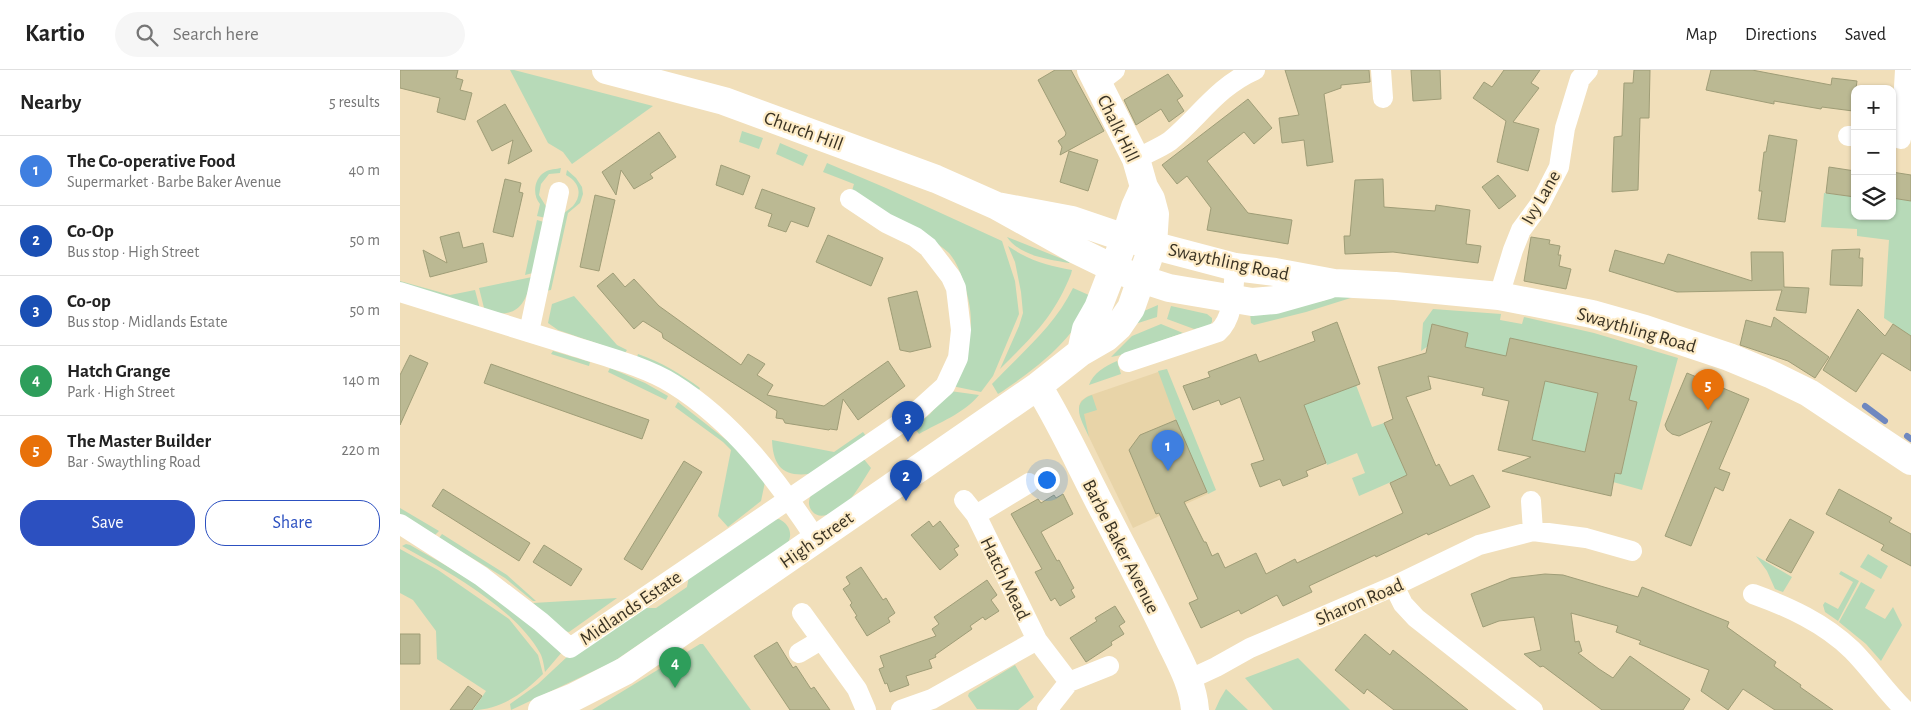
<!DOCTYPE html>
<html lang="en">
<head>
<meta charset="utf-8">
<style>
  :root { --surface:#fff; --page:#f6f6f6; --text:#222; --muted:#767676; --line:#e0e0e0; --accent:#2c50c0 }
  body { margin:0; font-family:"Alegreya Sans",sans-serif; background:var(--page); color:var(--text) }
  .controls { position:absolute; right:15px; top:15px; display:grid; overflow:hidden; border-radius:10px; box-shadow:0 1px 4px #0004 }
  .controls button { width:45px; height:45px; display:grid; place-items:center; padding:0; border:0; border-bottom:1px solid var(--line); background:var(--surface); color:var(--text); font:25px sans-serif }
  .you { position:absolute; left:646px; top:409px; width:18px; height:18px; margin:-12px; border:4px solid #fff; border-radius:50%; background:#1a73e8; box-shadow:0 0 0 8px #1a73e833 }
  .badge { display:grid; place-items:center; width:32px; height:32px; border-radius:50%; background:var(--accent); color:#fff; font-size:16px; font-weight:700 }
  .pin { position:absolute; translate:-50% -41px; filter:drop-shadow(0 1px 2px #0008) }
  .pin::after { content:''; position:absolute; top:26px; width:18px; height:15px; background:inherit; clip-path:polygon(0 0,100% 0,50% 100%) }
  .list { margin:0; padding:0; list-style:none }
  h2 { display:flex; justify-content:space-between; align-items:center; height:65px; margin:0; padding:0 20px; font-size:21px }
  h2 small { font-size:16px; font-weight:400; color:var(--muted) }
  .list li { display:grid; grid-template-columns:32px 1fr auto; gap:15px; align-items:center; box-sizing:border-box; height:70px; padding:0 20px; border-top:1px solid var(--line) }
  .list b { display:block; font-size:19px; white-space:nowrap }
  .list p { margin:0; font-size:16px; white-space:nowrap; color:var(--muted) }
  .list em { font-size:16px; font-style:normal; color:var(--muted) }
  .actions { display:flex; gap:10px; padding:15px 20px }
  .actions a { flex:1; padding:11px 0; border:1px solid var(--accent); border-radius:20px; text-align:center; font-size:18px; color:var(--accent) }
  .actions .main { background:var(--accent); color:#fff }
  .icon { flex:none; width:28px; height:28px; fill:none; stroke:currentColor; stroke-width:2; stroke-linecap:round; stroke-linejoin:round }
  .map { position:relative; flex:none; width:1511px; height:640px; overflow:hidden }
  header { display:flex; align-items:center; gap:30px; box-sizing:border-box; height:70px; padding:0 25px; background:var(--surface); border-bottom:1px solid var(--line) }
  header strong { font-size:24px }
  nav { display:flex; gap:28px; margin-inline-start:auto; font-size:18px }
  .search { width:350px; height:45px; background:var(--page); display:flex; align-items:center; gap:12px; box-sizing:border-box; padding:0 18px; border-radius:28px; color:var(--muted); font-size:19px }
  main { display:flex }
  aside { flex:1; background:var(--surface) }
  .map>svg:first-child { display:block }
</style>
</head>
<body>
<header>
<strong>Kartio</strong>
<div class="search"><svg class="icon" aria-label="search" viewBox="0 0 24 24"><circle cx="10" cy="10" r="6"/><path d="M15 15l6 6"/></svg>Search here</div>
<nav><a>Map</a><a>Directions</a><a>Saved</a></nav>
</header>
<main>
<aside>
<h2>Nearby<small>5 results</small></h2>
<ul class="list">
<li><span class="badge" style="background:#3f7fe0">1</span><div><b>The Co-operative Food</b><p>Supermarket · Barbe Baker Avenue</p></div><em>40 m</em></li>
<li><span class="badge" style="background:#1a4fb4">2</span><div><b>Co-Op</b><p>Bus stop · High Street</p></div><em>50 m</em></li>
<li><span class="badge" style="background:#1a4fb4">3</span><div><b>Co-op</b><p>Bus stop · Midlands Estate</p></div><em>50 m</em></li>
<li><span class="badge" style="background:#2e9e5b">4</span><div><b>Hatch Grange</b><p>Park · High Street</p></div><em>140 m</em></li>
<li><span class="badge" style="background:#e8710a">5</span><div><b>The Master Builder</b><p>Bar · Swaythling Road</p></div><em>220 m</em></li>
</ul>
<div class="actions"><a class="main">Save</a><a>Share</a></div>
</aside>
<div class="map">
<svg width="1511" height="640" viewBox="0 0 1511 640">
  <rect width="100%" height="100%" fill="#f1dfba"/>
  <path fill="#e8d4a8" d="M761,301l49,122 -77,35 -44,-91 -9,-22 -1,-9 2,-5 7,-5z"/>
  <path fill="#b7dab8" d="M110,0h4l139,36 -81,58 -9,-12 -15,-9z
    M342,61l21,7 -4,11 -20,-7z
    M380,73l28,12 -5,11 -27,-12z
    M427,93l59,25 116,53 13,40 4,33 -26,62 -12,16 -29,-6c17,-39 26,-60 12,-102 -3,-11 -8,-23 -15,-31 -12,-11 -28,-19 -42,-27 -19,-11 -37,-21 -56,-32l3,-10 -31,-12z
    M161,98l-1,5 -11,1 -8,10 -2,11 8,13 -1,10 -9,-2 3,-12c-8,-9 -6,-26 5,-32 4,-3 12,-3 16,-4z
    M167,100l9,8 6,9 1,7 -3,9 -12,10 -17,77 -6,1 18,-77c3,-3 7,-5 10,-8 10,-12 6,-24 -7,-31z
    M1424,123l31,4v19h37v-18l19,3v135l-27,-18 5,-78 -32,-4v-7l-36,-2z
    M137,150l7,2 -11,51 -8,2z
    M607,167l63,25 -1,1c-22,-4 -49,-7 -62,-26z
    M608,176c20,14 40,20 64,24l-1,4c-17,43 -39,63 -71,95l19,-43 4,-13 -2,-21 -6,-30z
    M132,207c-7,30 -15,41 -47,35l-6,-24z
    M0,211l50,14 25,-5 5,19 -80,-23z
    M673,218l18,8c-4,8 -7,17 -12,25 -17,28 -53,55 -81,73l-6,-10c29,-31 62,-57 81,-96z
    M174,226l43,49 10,5 -2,3 -67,-23 -10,-7 4,-19z
    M957,226l-51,16 -52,13 -3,-2 -1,-10 73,-12 10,-4z
    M758,235l-1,12 -22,7 9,-13z
    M771,236l36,8 5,4v4l-3,4 -15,3 -27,-10z
    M1033,239l68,5 -1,6 22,4 2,-7 70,16 84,25 -36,132 -29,-8 3,-9 5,1 16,-72 -8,-2 8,-34 -114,9 -58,-28 3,-14 -36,-9 -4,22 -7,5 2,-28z
    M761,254l22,9 -62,22 -10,2 21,-21z
    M153,281l37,11 -1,4 -38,-12z
    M238,284c23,8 43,20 62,34l-2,4 -61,-35z
    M717,291l4,13 -32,11c4,-12 16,-19 28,-24z
    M210,298l35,15 23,13 -2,4 -58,-28z
    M767,299l49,121 -8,4 -32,-74 -18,-49z
    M1140,310l58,13 -13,59 -53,-12 9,-39z
    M956,315l16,42 12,-4 23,52 -48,21 -7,-18 13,-5 -8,-20 -30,12 -13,-35 -22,8 -12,-24z
    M550,321l29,4c-16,19 -39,27 -60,39l-5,-7 16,-13z
    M692,325l5,15 -13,4 5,23c-7,-16 -20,-34 3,-42z
    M278,332l56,44 31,36 -4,19 -33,26 -10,-11 13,-66 -8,-8 -48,-35z
    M463,362l3,4 -57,38c-27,3 -36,-9 -37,-34l62,12z
    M463,388l8,10c-7,11 -14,23 -22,33 -7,8 -28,22 -37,10 -5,-7 -3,-12 0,-18z
    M0,438l39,23 -4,4 -35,-21z
    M379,449c10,5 14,14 9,24l-175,119 -102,48 -1,-6 28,-20 30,-28 76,-48h12l31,-21 2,-11 81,-56z
    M42,464l65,41 29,26h-3l-28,-23 -66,-40z
    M6,474l4,1c28,16 57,32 83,50 25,18 46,38 69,57l-17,20c-1,-6 -2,-14 -5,-19 -25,-45 -93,-82 -138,-107z
    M0,479l38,21 71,49 29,36 5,19c-19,19 -43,36 -70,36l13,-19 -49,-32 -1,-28 -23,-31 -13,-7z
    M1468,484l20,12 -7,13 -21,-12z
    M1356,486l36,21 -9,15 -8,-3 -8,-18z
    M1441,501l18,10 -21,40 -13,-9 -2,-7 2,-3 13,7 15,-27 -14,-8z
    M1461,512l14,8 -10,18 20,11 8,-12 9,18 -21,36 -15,-17 -27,-22z
    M217,528l-48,34 -5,-1 -31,-28z
    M300,574h3l48,66h-159z
    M898,588l52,52h-77l-28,-32z
    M615,595l19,32 -16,13 -41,-1 -9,-13 1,-3z
    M826,619l22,21h-33l5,-11z"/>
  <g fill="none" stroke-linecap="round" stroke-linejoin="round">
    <path stroke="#6f88c0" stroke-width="6" d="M1465,336l20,15
      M1507,366l4,3"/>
  </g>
  <path fill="#bbb993" stroke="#9f9d77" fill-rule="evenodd" d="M0,0h58l-2,8 7,2 -3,10 12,3 -7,27 -28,-8 3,-14 -40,-10z
    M655,0h16l33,61 -44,24 2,-8 -4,-6 7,-5 1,-3 -28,-53z
    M885,0h84l1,12 -29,3v3l-17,6 9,68 -26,4 -3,-26 -22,3 -3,-25 20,-3z
    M1011,0h29l1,29 -28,2z
    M1104,0h36l-9,13 8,5 -26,34 26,7 -11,42 -31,-9 9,-41 -33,-23 11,-16 8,5z
    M1234,0h16l-1,48h-9l-2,72 -26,2 2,-55 8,-1 2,-53h9z
    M1311,0h41l79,15 1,-7 25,3 -4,30 -31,-4 -1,2 -47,-8v3l-68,-14z
    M768,4l15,22 -6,4 7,11 -15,11 -8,-13 -25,16 -12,-25z
    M848,29l24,29 -18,16 -10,-12 -37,29 41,52 44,7 -4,24 -81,-14 4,-22 -24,-32 -10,8 -15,-19z
    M105,34l27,47 -24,13 5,-24 -21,11 -15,-30z
    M259,62l17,25 -26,17 3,4 -19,11 -13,-19 -5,25 -14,-23z
    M1369,65l28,5 -12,82 -27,-3 4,-28h-3l5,-39h2z
    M669,81l29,9 -10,31 -28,-9z
    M321,95l29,11 -7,19 -27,-10z
    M1429,97l26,4v26l-29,-4z
    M1492,102l19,3v26l-19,-3z
    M1098,105l18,21 -17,13 -17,-22z
    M105,109l16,4 -2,9 4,1 -10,44 -20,-5z
    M983,109l1,28 51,4 1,-6 34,5 -4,34 15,2 -3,17 -85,-11 -48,2 -1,-18h6l5,-56z
    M362,119l53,19 -7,19 -17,-6 -5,11 -18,-6 4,-12 -17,-6z
    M195,125l20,5 -16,71 -19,-4z
    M59,162l4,16 20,-5 4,19 -57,15 -7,-27 24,13 -7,-26z
    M428,165l55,23 -12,28 -55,-24z
    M1131,167l19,3 -1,4 11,2 -2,9h3l-2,11 12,3 -5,20 -42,-8z
    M1460,179l-1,9h4l-1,28 -32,-1 2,-35z
    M1215,180l49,14 4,-10 84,27 -1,-29h32l1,35 25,1 -3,25 -30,-3 6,-20 -105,2 -68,-21z
    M213,203l12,14 9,-8 25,27 82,59 7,-11 17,10 -8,11 16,10 -6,10 57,11 64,-45 17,25 -47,34 -15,-21 -6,31 -7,-1 -1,1 -44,-7 -2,-4 -7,-1 1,-7 -114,-73 -1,-5 -19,-12 -9,8 -37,-43z
    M517,221l14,56 -21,5 -10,-2 -12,-52z
    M1458,239l27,27 8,-12 18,12v35l-29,-18 -26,39 -33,-22z
    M1374,247l55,40 -14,21 -27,-17 -48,-16 6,-25 25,7z
    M937,252l23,62 -56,21 22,58 -20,8 2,5 -25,10 -3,-7 -20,8 -9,-23 13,-4 -24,-63 -19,8 -2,-5 -26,10 -10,-24 27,-9 -2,-5 48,-18 3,8 56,-21 -3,-9z
    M1032,254l36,9 -3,14 41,9 4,-18 127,28 -8,34 8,2 -16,72 -6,-1 -4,23 -109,-25 29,-14 -33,-7 11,-49 -27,-6 2,-7 -56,-12 3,13 -25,8 30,69 3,-2 11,22 23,-11 17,32 -62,28 -1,-2 -51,24 -1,-2 -66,31 3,6 -29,14 -6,-11 -36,19 -2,-4 -38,18 -12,-25 9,-4 -39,-86 -3,1 -27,-64 11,-15 36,-15 31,72 -23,10 20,40h2l6,14 6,-3 7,15 31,-15 10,21 29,-15 2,4 106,-50 -13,-30 17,-8 -23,-52 9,-4 -15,-52 48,-14zM1145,311l53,12 -13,59 -53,-12z
    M10,285l18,8 -28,62v-50z
    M91,294l158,56 -7,19 -158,-56z
    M1287,303l62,26 -30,70 11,4 -7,18 -8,-4 -24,59 -26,-10 47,-115 -33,15 -7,-2 -5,-4 -2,-5z
    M284,391l18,11 -60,98 -18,-11z
    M43,419l87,54 -11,18 -87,-55z
    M1439,419l53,29 -3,4 22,12v32l-30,-16 3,-5 -58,-31z
    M663,424l10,20 -32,18 16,29 2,-1 15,28 -3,2 4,7 -15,9 -5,-8 -4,3 -16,-29 7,-3 -31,-55 27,-15 3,4 13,-8 2,3z
    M1390,449l24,13 -23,41 -25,-13z
    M529,451l4,6 7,-6 19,25 -5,3 4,6 -18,15 -29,-35z
    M144,475l38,24 -11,17 -38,-24z
    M461,497l22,33 3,-2 9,15 -7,5 2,4 -23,14 -12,-19 2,-1 -7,-11 2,-2 -9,-14 7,-5 -4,-7z
    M1145,504l18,1 75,22 4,-10 87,35 -2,5 49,35 -2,4 27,19 -1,2 33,23h-58l-32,-21 -15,21 -27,-19 8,-21 -70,-26 2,-3 -25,-9 2,-6 -47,-13 4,29 4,-1 3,10 -4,2 21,16 14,9 17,-22 60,43 -7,11h-81l-59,-44 -3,1 -16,-13 17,-4 -7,-33 -35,4 -16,6 -12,-33 40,-16z
    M587,510l10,15 -6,5 8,11 -14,9 -2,-3 -13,9 2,3 -37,26 1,2 -7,3 3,8 -26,8 3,9 -19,7 -3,-9 -2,1 -6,-15 5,-2 -4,-11 56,-20 -4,-7 7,-5 -5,-7z
    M715,536l10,16 -6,4 5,8 -13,8 1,3 -26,17 -16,-24 27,-17 -2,-3z
    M0,564h20v30h-20z
    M965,564l25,21 3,-5 75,60h-74l-27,-21 -3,5 -29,-24z
    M377,572l16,26 3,-2 15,23 3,-2 16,23h-40l-36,-54z
    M68,616l14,10 -10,14h-22z"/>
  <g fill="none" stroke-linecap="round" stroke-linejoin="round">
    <path stroke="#fff" stroke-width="20" d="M981,0l2,28
      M698,13l17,-13
      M1448,66h7
      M1501,69l4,-69
      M736,89c11,-6 24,-11 34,-18 29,-24 48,-55 85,-71
      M0,222c57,18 114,36 170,53 33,11 74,21 103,39 61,38 104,96 143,155
      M1099,226l14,-46 8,-20 19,-26 19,-37 6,-39 15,-49 8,-9
      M129,262l30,-140
      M728,292l90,-30c17,-15 15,-45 17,-65
      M564,430l12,15 61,125 32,42
      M1131,431l2,30
      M576,445l53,-32
      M0,454l81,52 60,46 29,26 344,-234 31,-28 13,-28 3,-28 -5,-42 -5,-11 -23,-30 -13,-10 -29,-14 -36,-24
      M994,516l9,18 13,14 117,92
      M1353,524c36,13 71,29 99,56 19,19 34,42 53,60
      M402,543l55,76 9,21
      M399,583l22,-13
      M788,610l28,-13 34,-19 144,-62 85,-41 54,-14 53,7 46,13
      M501,640l31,-11 105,-59
      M647,640l22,-28 40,-16"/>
    <path stroke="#fff" stroke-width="28" d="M681,282l5,-23 12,-21 27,-70 10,-31 9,-20
      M638,316c26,42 46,88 69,131 21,41 43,81 62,122 11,23 24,45 26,71
      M142,640l32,-13 51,-26 413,-285 43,-34 26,-15 11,-10 13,-19 22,-63 2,-31 -4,-15 -7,-12 -8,-28 -45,-89"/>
    <path stroke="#fff" stroke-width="28" d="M206,0l118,31 212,78 61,27 79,44 37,18 28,11 28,9 83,14 23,-2 53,-15
      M597,136l75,14 53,18 110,29 40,5 59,11 61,3 104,10 93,18 53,15 84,28 41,17 39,19 102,68"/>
  </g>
  <g text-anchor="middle" stroke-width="4.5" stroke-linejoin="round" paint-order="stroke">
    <g font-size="19" fill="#3a3324" stroke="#feecc7">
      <text transform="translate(719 58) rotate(64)" y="7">Chalk Hill</text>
      <text transform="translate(404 60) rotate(20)" y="7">Church Hill</text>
      <text transform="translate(1140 127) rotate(-60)" y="7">Ivy Lane</text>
      <text transform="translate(829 191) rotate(12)" y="7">Swaythling Road</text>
      <text transform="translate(1237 259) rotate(16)" y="7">Swaythling Road</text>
      <text transform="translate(416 469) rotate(-35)" y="7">High Street</text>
      <text transform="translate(722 476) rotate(63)" y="7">Barbe Baker Avenue</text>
      <text transform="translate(606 508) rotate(64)" y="7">Hatch Mead</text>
      <text transform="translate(959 531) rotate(-23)" y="7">Sharon Road</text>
      <text transform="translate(230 537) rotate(-34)" y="7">Midlands Estate</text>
    </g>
  </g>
</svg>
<div class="controls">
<button>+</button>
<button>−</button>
<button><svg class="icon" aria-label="layers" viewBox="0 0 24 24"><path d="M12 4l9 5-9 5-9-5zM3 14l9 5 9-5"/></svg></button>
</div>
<div class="you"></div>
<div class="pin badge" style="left:768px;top:401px;background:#3f7fe0">1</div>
<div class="pin badge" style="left:506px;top:431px;background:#1a4fb4">2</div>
<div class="pin badge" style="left:508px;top:372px;background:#1a4fb4">3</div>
<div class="pin badge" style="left:275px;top:618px;background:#2e9e5b">4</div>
<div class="pin badge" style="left:1308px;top:340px;background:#e8710a">5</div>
</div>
</main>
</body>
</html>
